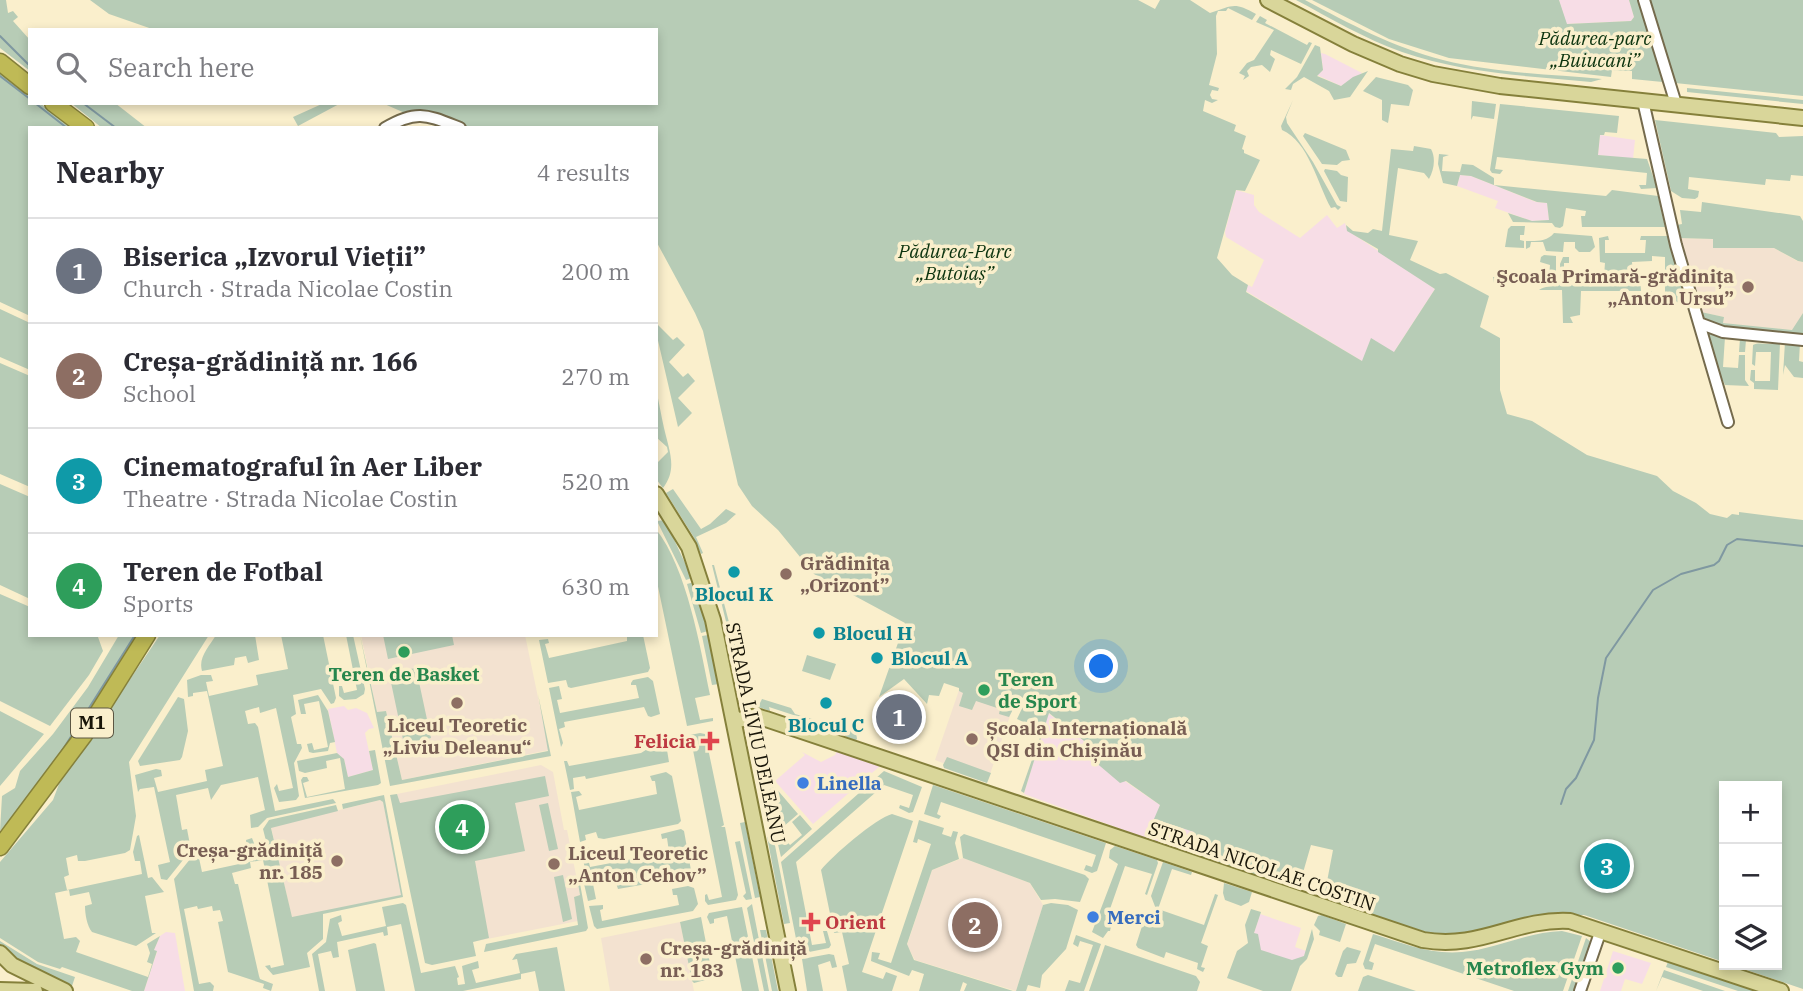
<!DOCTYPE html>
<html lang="en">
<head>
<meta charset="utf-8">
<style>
  :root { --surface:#fff; --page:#f2f2f3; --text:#2b2b33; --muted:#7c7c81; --line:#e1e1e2; --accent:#076db9 }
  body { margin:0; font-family:"IBM Plex Serif",serif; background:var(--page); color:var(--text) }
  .controls { position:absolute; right:21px; bottom:21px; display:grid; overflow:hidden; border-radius:0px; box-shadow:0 4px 10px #0003 }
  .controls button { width:63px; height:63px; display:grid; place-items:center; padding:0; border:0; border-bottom:2px solid var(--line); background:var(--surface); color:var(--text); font:35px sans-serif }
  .you { position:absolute; left:1102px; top:667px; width:24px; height:24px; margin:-18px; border:5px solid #fff; border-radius:50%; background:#1a73e8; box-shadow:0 0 0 10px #1a73e833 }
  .badge { display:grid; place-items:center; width:46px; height:46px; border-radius:50%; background:var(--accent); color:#fff; font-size:23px; font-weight:700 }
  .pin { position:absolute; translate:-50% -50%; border:4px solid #fff; box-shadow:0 2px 7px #0006 }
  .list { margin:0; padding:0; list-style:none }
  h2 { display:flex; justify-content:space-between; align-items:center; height:91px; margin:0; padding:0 28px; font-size:30px }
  h2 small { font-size:23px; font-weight:400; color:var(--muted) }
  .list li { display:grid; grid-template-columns:46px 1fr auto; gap:21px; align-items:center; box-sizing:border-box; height:105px; padding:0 28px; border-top:2px solid var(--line) }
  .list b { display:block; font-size:26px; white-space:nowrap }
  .list p { margin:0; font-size:23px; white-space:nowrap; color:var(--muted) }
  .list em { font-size:23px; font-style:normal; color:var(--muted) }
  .icon { flex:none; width:38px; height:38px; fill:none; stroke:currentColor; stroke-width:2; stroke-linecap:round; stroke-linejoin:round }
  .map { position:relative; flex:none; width:1803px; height:991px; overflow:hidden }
  .search { position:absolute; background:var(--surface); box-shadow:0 4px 10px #0003; left:28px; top:28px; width:630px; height:77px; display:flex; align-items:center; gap:18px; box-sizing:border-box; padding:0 24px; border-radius:0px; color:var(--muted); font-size:26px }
  .panel { position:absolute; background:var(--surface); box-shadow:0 4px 10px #0003; left:28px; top:126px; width:630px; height:511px; border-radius:0px }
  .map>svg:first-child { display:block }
</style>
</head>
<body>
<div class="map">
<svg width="1803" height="991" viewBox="0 0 1803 991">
  <rect width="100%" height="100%" fill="#faefcc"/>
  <path fill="#f7dde6" d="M1559,0h70l5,17 -3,4 -65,3z
    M1321,53l4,1 37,19 -21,13 -24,-11 6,-5z
    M1600,135l35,5 -2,19 -35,-4z
    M1460,175l11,1 65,26 11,1 2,17 -17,1 -37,-13 3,-7 -41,-15z
    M1236,190l18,5v10l5,7 41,26 27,-23 10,13 8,-5 2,7 88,59 -41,63 -32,9 -116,-70 2,-6 4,2 12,-27 -38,-23 -1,-5z
    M344,706l4,4 8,-2 11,5 7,15 -5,1 -4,4 8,37 -25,7 -4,-18 -7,-6 -9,-44z
    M1048,713l45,35 -5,8 72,49 -5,15 40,12 -7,21 -164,-59z
    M837,751l43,15 -67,58 -38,-43 30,-26 -3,-3 19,10 14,-7z
    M1260,914l41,14 -6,19 11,4 -6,15 -43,-14 -3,-19z
    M166,932l9,1 10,58h-41l13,-39 -3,-2 6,-14z
    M1613,951l38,12 -9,21 -17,-5 -4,12h-21z"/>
  <path fill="#f3e2d0" d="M1678,238l35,1 1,9h60l23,13 6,1v51l-10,17 -70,-7 1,-6 -24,-5z
    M361,635h164l24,115 -147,30 -16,-69 -9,1z
    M968,664l51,32 -8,17 -23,67 -53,-20z
    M541,765l12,7 11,58h3l13,65 -6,2 4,24 -142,28 -9,-8 -30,-147z
    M380,800l3,2 19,93 -110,23 -21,-91z
    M963,858l67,25 13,22 -27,86 -101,-31 -8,-15 25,-75z
    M680,922l14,69h-84l-9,-53z"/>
  <path fill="#b7ccb6" d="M0,0h6l2,13 5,-2 5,6 -5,4 17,19v31l-30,-23z
    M90,0h1048l17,9 5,-9h30l20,13c24,-8 24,-11 46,1l-4,6 -24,-12 -2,3h-8l-2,5 1,38 -8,31 10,3 -1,3 -6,-1 -2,5 2,4 6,1 -6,3 -7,-3 -2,11 33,14 -2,6 12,5 -4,13 2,1v3l16,7 -15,31 -9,-1 -19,68 15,17 16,10 -2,7 116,69 9,-23 23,14 41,-63 -57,-37v-3l-31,-18 -1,-6 7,6 15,2 5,-4 9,2 9,-82 22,2 1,-5 17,3c5,9 3,21 -2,30l-5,-6 -26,-5 -9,67 29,6 -8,19 30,14 6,-1 43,23 -9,31 20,11v52l7,24 25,7 55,34 70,21 16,15 23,12 14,11 17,4 5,-4 7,1v-3l64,8v469l-71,-24h45v-179h-53v176l-140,-47h-44l-60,17 -16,3h-29l-107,-35 -3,-8 8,-42 -22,-5 -13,45 -110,-37 6,-21 -40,-13 6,-14 -34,-24 -6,2 -33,-28 6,-7 -44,-35 -25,80 -3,-2 21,-60 -25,-12 9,-19 -6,-4 -11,21 -10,-3 1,-5 -24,-8 -4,9 -13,-4 4,-13 -4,-2v-3l-15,-5 -5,13 -10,-1 -2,9 -23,-25 -25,18 26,-74 -91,-49 -36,-44 -26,-24 -14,-21 -35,-154 -8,-18 -39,-72v-113h-188l-39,-14 -24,-1 -23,-10h274v-73h-501l-46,-16z
    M1296,0h9c45,24 88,47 138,60 51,13 106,14 159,19l-11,3c-63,-6 -129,-9 -189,-30 -37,-13 -72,-34 -106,-52z
    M1312,0h247l8,24 64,-3 3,-4 -5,-17h9l25,82 -31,-3v-8l-20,-1 -1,7 -162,-19 -60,-19z
    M1649,0h154v96l-128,-13z
    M1260,16l7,4 -2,3 42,22 2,-3 3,1 -11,21 -30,-14 -1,5 5,4 -5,13 -8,-7 -11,2 -4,4 2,5 -6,4 2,-4 -6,-3 8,-10 7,-3 20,-30 -18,-8z
    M1315,45l5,2 3,23 -6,6 24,10 12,-9 15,-6 -18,26 -16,3 -5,-9 -25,-14 -11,7 -2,6 -6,-1 12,-12z
    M0,70l30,25v8h10l31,25h-41v188l-30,-14z
    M1376,77l32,8 5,5 -4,16 -18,-2 -3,19 -6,-3v-20l-19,-9z
    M1687,88l116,12v4l-116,-12z
    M1293,100l-7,17 1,6 26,39 24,43 4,2 -3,3 -3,-3 -4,1c-14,-25 -22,-66 -49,-78l-1,-4z
    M1472,101l24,3 -2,15 -21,-3 -2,4z
    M71,103h44l32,25h-45z
    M324,103h17l-43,23 -5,-9z
    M1500,104l119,12 -2,17 -12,-1 -1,3h-4l-2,20 49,4 10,29 -16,1 -2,-4h7l1,-12 -150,-16 -2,12 8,1 -3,4 -8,-1 -2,-3z
    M1655,120l121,13 3,4 24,-1v40l-12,-1 -1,6 -24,-2 -1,6 -76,-8 -1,12 11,2 -1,6 -3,2 -13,-1 -11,-7z
    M1305,133l41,17 4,10 -8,1 -5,4 -15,-1 -17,-25 -2,-3z
    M1439,154l10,1 -6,2 -1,14 18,1 2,-8 11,1 21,13v7l112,11 6,-6 46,6 7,31h-83l-1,-11h4l1,-5 -20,-3 -3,18 -3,2 -5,-1 -3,-4 -39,-1 -5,-9 24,8 17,-1 -2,-17 -10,-1 -66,-26 -11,-1 -3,11 -14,-3 -5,-19z
    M1325,169l12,2 4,4 7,2 -1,25 -7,-1 -16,-30z
    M1702,202l98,14 3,5v41l-5,-1 -24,-13h-61v-9l-35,-1 -1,-13 5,-1 -2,-14 21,2z
    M1511,226h14l-1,9h-4v5l4,1v7l-19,-1 3,-18z
    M1554,233l38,3 3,11 -5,5h-11l-4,-4v-6h-11l-1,10 -17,-1 -3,-9h-12l-1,5 -4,2v-8c10,0 21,1 28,-8z
    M1608,236l1,4h-4v13h40l1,-13h-6l1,-4h29l16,62c-10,7 -29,9 -39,3v-8l5,-2v6h13v-40l-13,-1v5l-20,1 1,15h7l1,14h-60l-1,24 -10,2 3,6h-10l-1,-33h-23c5,-4 14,-3 22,-8l-1,-18 3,-7h6v6h-5v13h40l1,-13 -5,-1 -1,-24z
    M1544,255l12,1v23l-4,4h-58l-1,-6h4v2l28,-2 1,2 20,1v-3h3l1,-12 -10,-3 1,-5z
    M0,309l30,14v47l-30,-13z
    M1701,312l23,5 -1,6 69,7 11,-17v25c-32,-4 -76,-1 -102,-21z
    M657,324l16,16 4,-3 8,8 -16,17 14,15 5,-4 7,8 -17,17 14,15 -14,14 -22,-95z
    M1706,331l36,6 4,3 -1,12h-6l1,-14 -15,-1 -2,30 15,1 1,-13h6v25l4,6 -24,-1 -8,-17z
    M1777,342l3,1 -2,47 -24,-1v-6l-4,-3 1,-10h4v11h15l1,-29h-15l-1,14 -3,-2 1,-19c8,-4 17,2 24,-3z
    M1785,342l15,1 -1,18 4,1v16l-9,-1 -9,-12 -2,10z
    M0,363l30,13v111l-30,-13z
    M656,389c3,13 5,26 8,39 5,22 14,41 -1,60l-7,-9v-15l12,-12 -1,-5 -11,-10z
    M0,484l30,13v102l-30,-14z
    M673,489l28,40 9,-5 16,-15 10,5 -10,9 -30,14 7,16 -2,1 -8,-18 -27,-43z
    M665,520l27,58 -6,2 -29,-59z
    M656,529c31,40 44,117 54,166l-15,3 5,22 13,-2v3l-26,5 -31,-149z
    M712,565h2l33,126 -8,2 -2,-8 4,-3z
    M694,582l14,49 -7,2 -14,-49z
    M0,594l30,13v28h64l4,2 5,14 -14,24 -39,51 -50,-25z
    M119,635h19c-43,68 -85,136 -138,196l2,-35 13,-8 5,-17 33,-37 35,-47z
    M160,635h49l-80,127 7,54 -6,34 -5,3 -40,8h-7l-1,-6 -11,3 3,17 -5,2 3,13 75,-16 -2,-13h-5l-2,-9 4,-16 2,-1 9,43 4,-1 12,15 -19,4 7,37h4l-20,13 -44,-14c-5,-6 -7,-18 -7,-26l7,-2 -3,-12 -19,4 -1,-6 -14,3 9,46 12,-2 4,4 -4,11 72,25 4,-13 -5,-2 3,-9 -3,-9 13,-8 -6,14 3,1 -13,40h-12l-70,-24 -2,2 -22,-7 -38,-24v-76l53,-62 6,-16z
    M216,635h39l4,25 -11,3 -2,-7 -11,2 -1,7 -32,6c-4,-14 7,-24 14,-36z
    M281,635h42l13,63 -2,5 -3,1 -10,-15 -28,6 3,19 -5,3 6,27h4l1,4 -8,15 5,33 -3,4 -17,2 -5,-14 3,-4 2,7 14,-3 -17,-80 -16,5 -1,-6 -14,4 3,13 7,-1 3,4 17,84 58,-12 3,4 -69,15 -9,9 -7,1 -1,-13 15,-5 -7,-33 -37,8 -10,15 -3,-12 -32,7 6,35 5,-1 4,21 -24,30 -6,-1 -3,-14 12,-3 -16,-75 -14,2 -2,3 -3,-17 21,-6 5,1 1,6 -8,2 4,14 49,-11 -2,-11 18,-4 -16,-75 -14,2v3l-5,1 -1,-17 14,-5h10l2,6 -7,1 3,14 49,-11 -2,-10 32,-6z
    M346,635h7l12,54 -1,5 -8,5 -12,1 -5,-4v-10h3l2,7 13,-3z
    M360,635l17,77 9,-1 16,69 146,-29 -10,-57 13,62 -161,30z
    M383,635h69l2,10 -66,14z
    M627,635h16l7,33 -2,4 -77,16 -3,-1 -2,-7 -18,3 -9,-43 9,-1 1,4 -4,1 4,14 78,-17z
    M708,635l11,49 -7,1 -10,-49z
    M807,655l29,9 -6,16 -28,-9z
    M416,668l15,70 -27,6 -15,-71z
    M648,677l5,4 7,33 -9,3 -3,-1 -4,-9 -80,15 1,5 -6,2 4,14 -2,4 -12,-59 10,-2 3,13 -5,1 3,13 79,-15 -3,-13h-5v-2l2,-3z
    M318,695l10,16 7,31 -5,1 -2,8 -15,2 -4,-1 -2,-8 5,-1 2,7 14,-3 -9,-46 -15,3 2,10h-5l-3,-14z
    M178,697l6,2 4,32 -6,26 -2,3 -40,6 -2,-5z
    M762,699l29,9 4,6 61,18 1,7 -2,2 -10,-5 -3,-5 -73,-24 1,4 -12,-4z
    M0,711l44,23 -44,52z
    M700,733l5,1 19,91 -3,2h4l13,68 -2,5 -28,5 -3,-4v-6l2,-1 2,6 13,-3 -31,-157 -14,2 1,9 -3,-2 -2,-7 2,-4z
    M655,736h3l1,4 6,-2 4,24 -83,17 -1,-3 -12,2 1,11 -4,1 -6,-29h3l2,5 72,-13 16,-10z
    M375,750l6,33 -3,2 -73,13 -4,-18 2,-3h4l2,4 -6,2 4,14 38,-8 -5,-31 -14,3 1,7 -22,5 -6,-2 -2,-10 40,-8 7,6 4,18 25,-7 -4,-19z
    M947,757l44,16 -4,10 -43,-15 -1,-3z
    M884,771l38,16 -9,25 -4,1 -10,-5 1,-3 9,3 4,-13 -29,-10 -88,77 16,83 14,-2 -3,-12h4l4,14 -2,3 -30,6 -18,-92z
    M666,772l6,4 9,45 -3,3 -74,15 -6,-1 -2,-6 -11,3 1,5 -6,2 -9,-50 8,-1 3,4 -6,2 3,13 78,-16 -2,-13h-3l-2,-5z
    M545,776l4,20 -34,7 10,48 -50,10 14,77 -16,4 3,14 -44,9 -7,-2 -35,-168 7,-1 3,9z
    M933,785l173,58 -9,28 -5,2 -8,-3 2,-5 6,2 4,-12 -155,-53 -4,12 4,2 -2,3 -15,-5z
    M774,786l24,28 -22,19 -8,-42z
    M384,795l19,102 -80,17v25l-16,14 3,14 -37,8 -8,-9 5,-1 1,3 13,-3 -21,-105 -13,2 1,6 -19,5 3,11h3l21,92 1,3 13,5 -2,7 -8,-3 1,-4 -36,-12 -10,-50 5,-1 -3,-11 -7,1 -1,-5 -14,3 -1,-3 -13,3 15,75 11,-2 4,4 -1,5h-19l-20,-112 21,-26 13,-3 1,5 -10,3 3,14 51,-11 -2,-14h-4l-1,-7 6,-2 5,13 11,-2 -5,-20 6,-9 67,-15 2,6 -67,17 21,89 109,-22 -18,-93 -3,-2 -37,9 -1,-5z
    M548,803l10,46 -9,2 -10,-46z
    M892,814l21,7 -51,151 21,7 3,-7 11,4 -5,15h-45l-5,-25 7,-2 -7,-32 -8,1 -13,-63c11,-14 55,-52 71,-56z
    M800,815l12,14 -31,28 -5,-21 4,-3 10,12 12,-10 -10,-13z
    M919,820l25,8 -2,6 9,3 2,-6 5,1 -3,11 4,16 -27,11 -25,74 7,16 99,31h-49l3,-7 -4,-2 -3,9h-41l5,-17 -12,-4 -3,6 -38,-15 1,-9 8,1 -2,6 13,4 40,-119 -13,-5 -1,4 -4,-1z
    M745,822l15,75 -5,1 -15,-75z
    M681,829l3,2 8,45 -74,13 -2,-6 -7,2 -2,-9 -15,3 4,20 -8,2 -6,-26 4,-1 -5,-25 7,-2 5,2v3l-6,1 3,14 79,-15 -2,-14 -5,1 -1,-5z
    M964,834l121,41 4,4 -9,23 -25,-3 -14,1 -11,-17 -67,-25 -3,-21z
    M773,835l17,88 -6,1 -17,-87z
    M740,841l12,58 -6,1 -3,-4 3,-3 -11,-51z
    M1115,846l42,14 1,3 -11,32 -2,-1 7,-20 -27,-8 -15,43 3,9 -3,13h-2l-5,7 -11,-6 26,-68 -9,-6 1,-8z
    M1163,862l29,10 -1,3 -19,-6 -14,40 46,16 11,-31 3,1 -17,48 7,3 -7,21 4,1 -2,4 -6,-3 1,-6 -32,-11 -2,6 -26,-10 -2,-3 8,-25 12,-11 -5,-13z
    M563,875l9,44 -9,3 -9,-45z
    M577,878h2l9,50 -2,3 -102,21 2,-8 92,-19 -4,-28 6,-2z
    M1224,883l28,9 -3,10 -8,4 -16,-6 -2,-7z
    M688,886l6,2 4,16 -5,7 -96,18 -3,-3 -5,-20 14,-1v4l-3,1 2,11 77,-16 -2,-10h-4l-1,-6z
    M403,903l3,2 15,68 34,-7 4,11 -2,1 1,7 7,-1 -3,-18 16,-5 1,7 -7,2 4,13 44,-10 -3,-14 -5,1 4,-6 41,-7 8,44h-26l-4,-20 -14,3v5l-58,12h-48l-14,-67 -14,3 1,8 -4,1 -1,-4 -46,10 2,15 -6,1 -2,-7 -13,3 7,37h-6l-7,-37 14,-12 4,-23 11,-4 1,6 -4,2 4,13 44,-10 -4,-19z
    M1051,903l17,2 10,5 -12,39 -24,26 -2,13 -12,-3 -2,6h-10l27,-86z
    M752,904l17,87h-5l-17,-83z
    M742,907l17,84h-17l-15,-75 -13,3v4l-4,1 -3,-7 2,-4z
    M1251,909l10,3 -7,21 4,1 3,16 31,10 12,-4 8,-27 2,10 -7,20 -7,7 -9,25h-28l-36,-13 10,-27 11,-8 -3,-18z
    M1322,915l24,9 -6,18 -21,-7 1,-4 -6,-6 4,-9z
    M701,917l11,57 -3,5 -15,4 -2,-2 -12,-59z
    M760,930h6l12,61h-6z
    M1562,931l20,5 -19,55h-49l-139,-47 -6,17 5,2 -2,7 -7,-1 -2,-5 10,-30c29,9 58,21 89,18 34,-3 64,-20 100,-21z
    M1076,935l25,9 -17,47h-19l4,-11 11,3 13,-38 -13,-4 -2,6 -5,-3z
    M1586,938l5,4 -16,49h-7z
    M0,941l37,23 38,13 -3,9 -53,-23 -19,-16z
    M374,943l2,1 9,47h-29l-8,-41z
    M1105,945l91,31 4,6 -3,9h-108z
    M1347,947l14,4 -5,12 -9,1 -5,13h-4l-3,-3 8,-23z
    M829,954l5,1 3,12 -5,1 -2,-7 -12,4 5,26h-16l-5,-32z
    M1669,959l92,32h-23l-72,-24z
    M1664,970l61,21h-22l-41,-14 -6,14z
    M1368,975l48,16h-58l5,-14z"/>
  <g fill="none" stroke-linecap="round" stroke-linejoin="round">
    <path stroke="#7f98a1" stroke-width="2" d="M0,36l30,30
      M0,76l30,23
      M35,103l32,25
      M83,103l33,25
      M60,754l75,-119
      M1561,804l5,-15 10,-11 18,-38 4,-42 8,-40 47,-68 28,-16 33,-9 5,-4 8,-16 10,-6 66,7"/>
    <defs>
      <path id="minor" d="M1644,0l32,104
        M1643,101l33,144 52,177
        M385,128c32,-19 42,-13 75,0
        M1699,323l24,9 80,8
        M1580,991l21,-61"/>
      <path id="major" d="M1268,0l85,44 47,20 33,10 67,12 303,32
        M656,494l33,53 24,73 75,371
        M734,721l22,-5 10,3 657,221c58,10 92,-22 147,-19l211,70
        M0,953l12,12 53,26
        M0,990l35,1"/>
      <path id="highway" d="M0,62l30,24
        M53,103l33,25
        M0,847l84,-112 63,-100"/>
    </defs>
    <use href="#minor" stroke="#756b4d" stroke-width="14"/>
    <use href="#major" stroke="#85803b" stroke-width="18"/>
    <use href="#highway" stroke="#85803b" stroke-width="19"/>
    <use href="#minor" stroke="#fff" stroke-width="10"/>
    <use href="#major" stroke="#d9d69a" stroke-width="14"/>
    <use href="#highway" stroke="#bfba56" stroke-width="16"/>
  </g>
  <g fill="#8d6e63" stroke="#faefcc" stroke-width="2.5">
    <circle cx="1748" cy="287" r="7"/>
    <circle cx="786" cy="574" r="7"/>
    <circle cx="457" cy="703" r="7"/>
    <circle cx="972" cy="739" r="7"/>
    <circle cx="337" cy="861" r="7"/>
    <circle cx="554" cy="864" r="7"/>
    <circle cx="646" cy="959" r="7"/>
  </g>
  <g fill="#0f9aa8" stroke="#faefcc" stroke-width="2.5">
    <circle cx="734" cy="572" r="7"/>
    <circle cx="819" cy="633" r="7"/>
    <circle cx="877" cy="658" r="7"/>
    <circle cx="826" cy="703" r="7"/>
  </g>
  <g fill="#2e9e5b" stroke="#faefcc" stroke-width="2.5">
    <circle cx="404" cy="652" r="7"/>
    <circle cx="984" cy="690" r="7"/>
    <circle cx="1618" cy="968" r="7"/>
  </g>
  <g fill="#e0444e" stroke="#faefcc" stroke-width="2.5">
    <path d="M706.5 730.5h7v7h7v7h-7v7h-7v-7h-7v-7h7z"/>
    <path d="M807.5 911.5h7v7h7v7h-7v7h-7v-7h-7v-7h7z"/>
  </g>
  <g fill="#3f7fe0" stroke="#faefcc" stroke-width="2.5">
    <circle cx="803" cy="783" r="7"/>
    <circle cx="1093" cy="917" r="7"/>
  </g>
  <g text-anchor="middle" stroke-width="7" stroke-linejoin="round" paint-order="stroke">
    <rect fill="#faefcc" stroke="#5c5643" stroke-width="2" x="71" y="708.5" width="42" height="29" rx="5"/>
    <g font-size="18" font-weight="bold" fill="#181508">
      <text x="92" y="729">M1</text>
    </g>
    <g font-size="19" font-style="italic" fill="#0b330e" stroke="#faefcc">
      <text x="1595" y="45">Pădurea-parc<tspan x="1595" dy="22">„Buiucani”</tspan></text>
      <text x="955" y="258">Pădurea-Parc<tspan x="955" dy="22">„Butoiaș”</tspan></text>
    </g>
    <g font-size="19" font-weight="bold" fill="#785e54" stroke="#faefcc" text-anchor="start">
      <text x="1734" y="283" text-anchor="end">Şcoala Primară-grădinița<tspan x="1734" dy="22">„Anton Ursu”</tspan></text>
      <text x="800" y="570">Grădinița<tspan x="800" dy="22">„Orizont”</tspan></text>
      <text x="457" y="732" text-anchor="middle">Liceul Teoretic<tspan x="457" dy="22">„Liviu Deleanu“</tspan></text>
      <text x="986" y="735">Școala Internațională<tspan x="986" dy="22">QSI din Chișinău</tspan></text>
      <text x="323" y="857" text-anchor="end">Creșa-grădiniță<tspan x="323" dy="22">nr. 185</tspan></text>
      <text x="568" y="860">Liceul Teoretic<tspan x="568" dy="22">„Anton Cehov”</tspan></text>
      <text x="660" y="955">Creșa-grădiniță<tspan x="660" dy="22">nr. 183</tspan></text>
    </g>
    <g font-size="19" font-weight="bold" fill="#0d838f" stroke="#faefcc">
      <text x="734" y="601">Blocul K</text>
      <text x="833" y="640" text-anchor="start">Blocul H</text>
      <text x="891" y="665" text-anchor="start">Blocul A</text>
      <text x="826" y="732">Blocul C</text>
    </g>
    <g font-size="19" font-weight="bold" fill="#27864d" stroke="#faefcc">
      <text x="404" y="681">Teren de Basket</text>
      <text x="998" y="686" text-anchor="start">Teren<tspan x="998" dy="22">de Sport</tspan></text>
      <text x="1604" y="975" text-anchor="end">Metroflex Gym</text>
    </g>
    <g font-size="19" fill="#181508" stroke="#faefcc">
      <text transform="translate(756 733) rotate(78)" y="7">STRADA LIVIU DELEANU</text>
      <text transform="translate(1262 866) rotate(19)" y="7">STRADA NICOLAE COSTIN</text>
    </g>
    <g font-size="19" font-weight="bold" fill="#be3a42" stroke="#faefcc" text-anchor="end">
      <text x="696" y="748">Felicia</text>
      <text x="825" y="929" text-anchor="start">Orient</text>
    </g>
    <g font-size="19" font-weight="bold" fill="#366cbe" stroke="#faefcc" text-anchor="start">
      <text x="817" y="790">Linella</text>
      <text x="1107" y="924">Merci</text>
    </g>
  </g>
</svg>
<div class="controls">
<button>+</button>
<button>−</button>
<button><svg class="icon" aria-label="layers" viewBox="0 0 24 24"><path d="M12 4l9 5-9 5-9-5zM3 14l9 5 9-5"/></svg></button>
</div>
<div class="you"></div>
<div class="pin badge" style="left:899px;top:717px;background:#6b7280">1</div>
<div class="pin badge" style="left:975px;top:925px;background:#8d6e63">2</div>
<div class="pin badge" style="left:1607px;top:866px;background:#0f9aa8">3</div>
<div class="pin badge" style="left:462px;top:827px;background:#2e9e5b">4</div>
<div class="search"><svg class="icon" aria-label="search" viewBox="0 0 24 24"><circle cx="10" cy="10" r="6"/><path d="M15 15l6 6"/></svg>Search here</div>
<section class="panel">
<h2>Nearby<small>4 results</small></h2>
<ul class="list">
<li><span class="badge" style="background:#6b7280">1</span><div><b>Biserica „Izvorul Vieții”</b><p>Church · Strada Nicolae Costin</p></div><em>200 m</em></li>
<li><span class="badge" style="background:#8d6e63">2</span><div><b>Creșa-grădiniță nr. 166</b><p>School</p></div><em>270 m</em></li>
<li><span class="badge" style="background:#0f9aa8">3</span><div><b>Cinematograful în Aer Liber</b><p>Theatre · Strada Nicolae Costin</p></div><em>520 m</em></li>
<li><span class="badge" style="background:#2e9e5b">4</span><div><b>Teren de Fotbal</b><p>Sports</p></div><em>630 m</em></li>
</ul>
</section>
</div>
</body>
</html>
